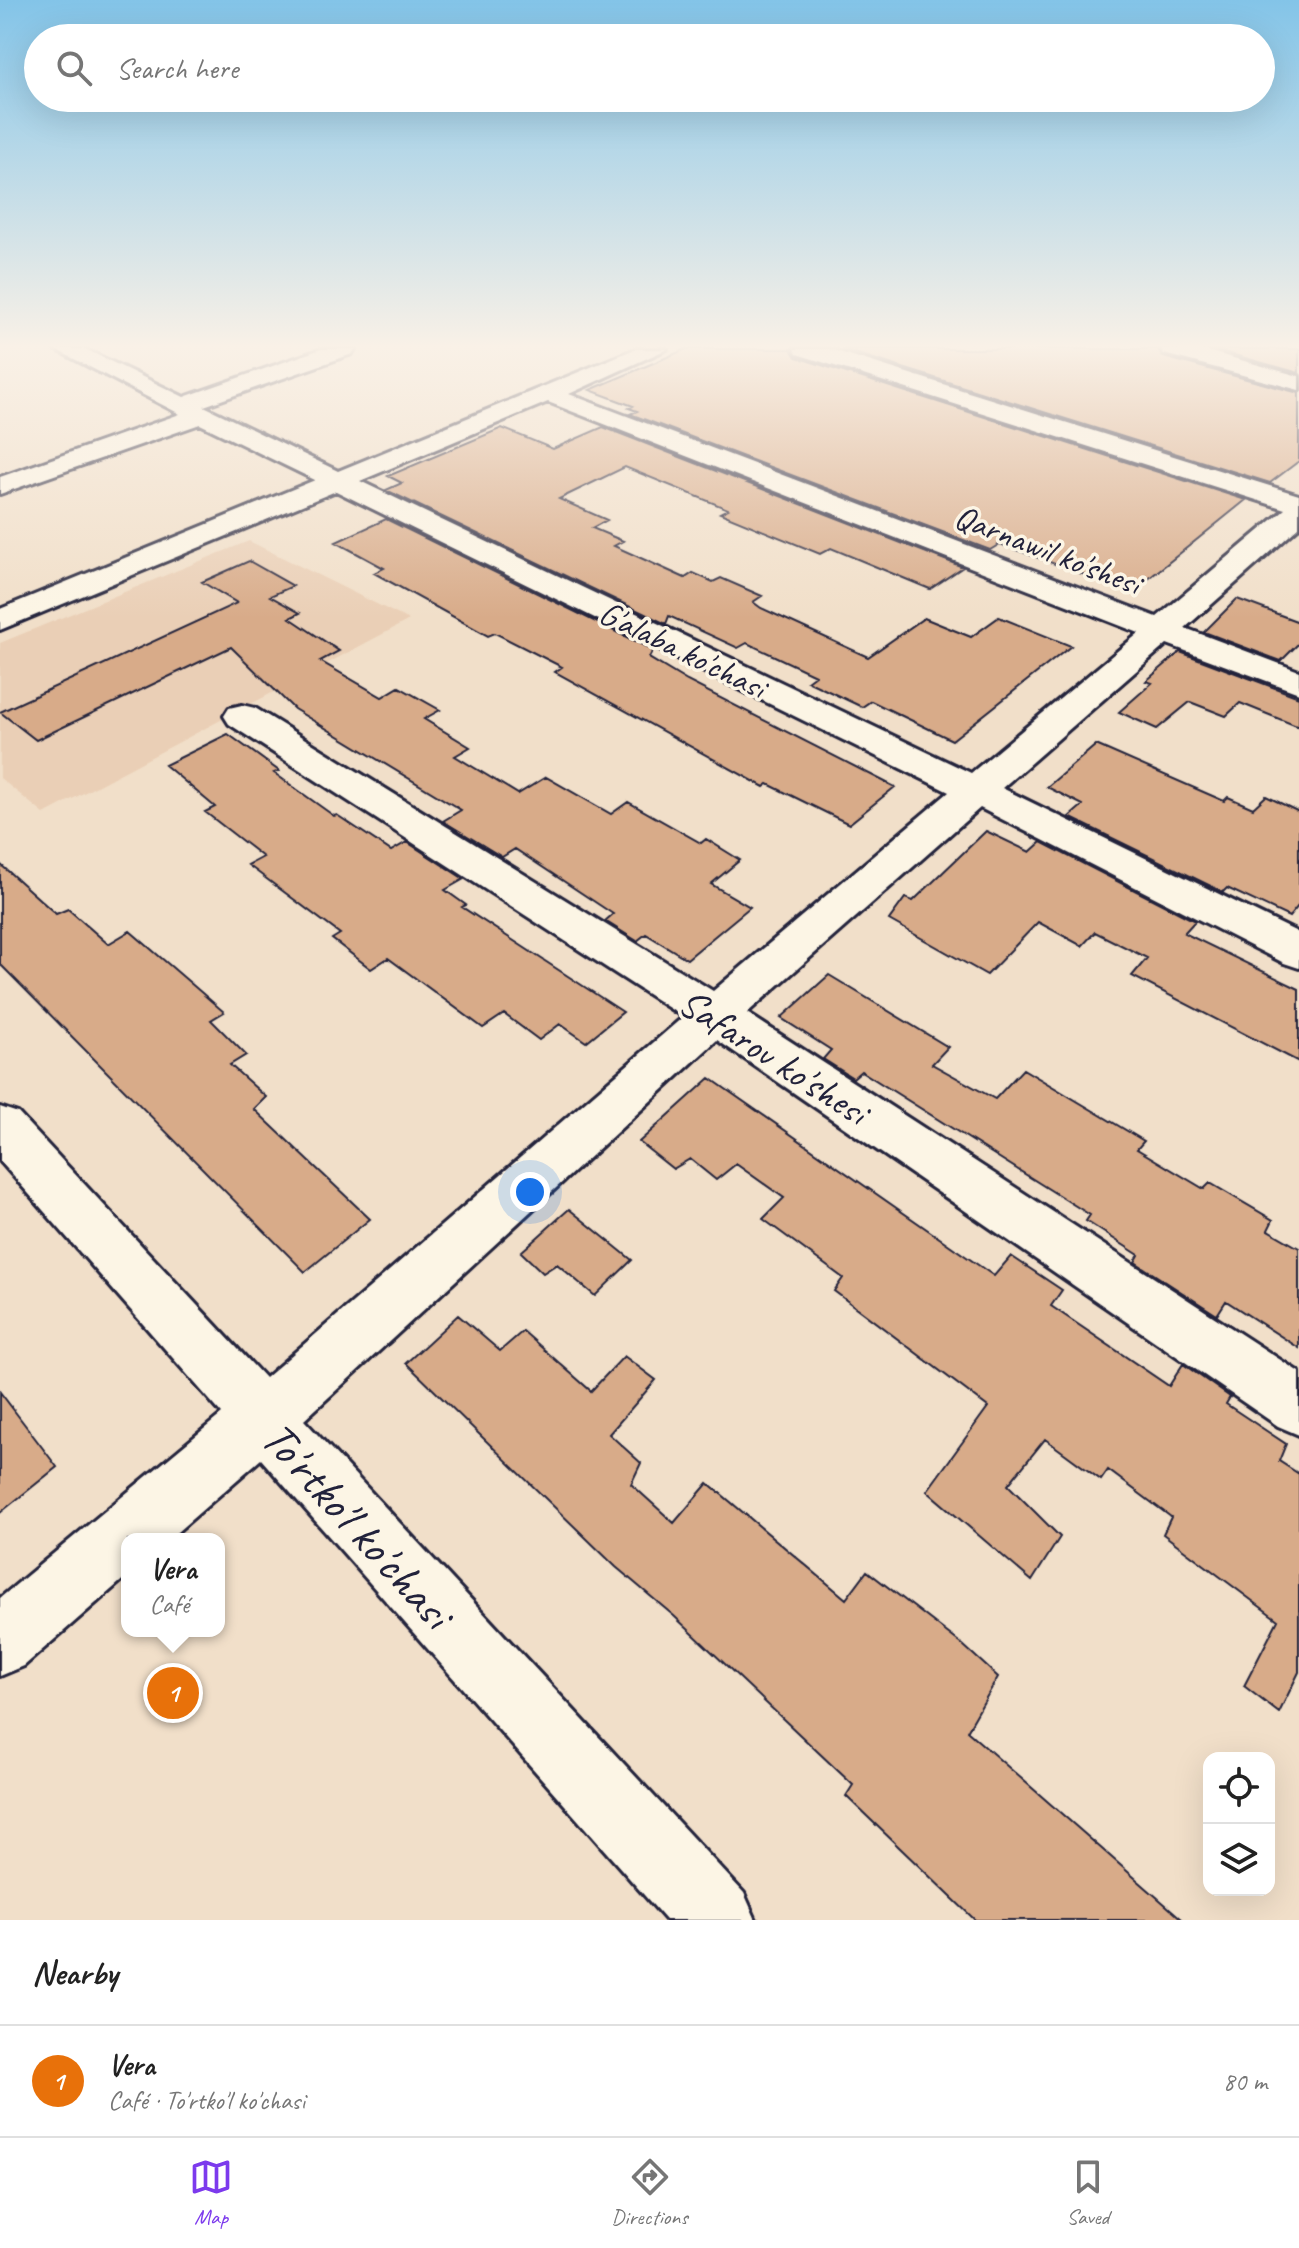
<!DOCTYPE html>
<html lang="en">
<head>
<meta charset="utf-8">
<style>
  :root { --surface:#fff; --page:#f6f6f6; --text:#222; --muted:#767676; --line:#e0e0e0; --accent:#7c3aed }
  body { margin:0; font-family:Caveat,sans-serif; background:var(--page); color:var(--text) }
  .controls { position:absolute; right:24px; bottom:24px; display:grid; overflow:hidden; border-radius:16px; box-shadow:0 8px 32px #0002 }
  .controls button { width:72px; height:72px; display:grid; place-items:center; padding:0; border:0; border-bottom:2px solid var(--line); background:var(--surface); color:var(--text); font:40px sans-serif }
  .you { position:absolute; left:530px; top:1192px; width:28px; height:28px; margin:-20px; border:6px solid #fff; border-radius:50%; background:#1a73e8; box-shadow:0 0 0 12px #1a73e833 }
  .badge { display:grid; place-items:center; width:52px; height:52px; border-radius:50%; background:var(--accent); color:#fff; font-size:26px; font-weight:700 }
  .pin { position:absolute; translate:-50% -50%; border:4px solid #fff; box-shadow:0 2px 8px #0006 }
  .popup { position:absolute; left:121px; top:1533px; width:104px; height:104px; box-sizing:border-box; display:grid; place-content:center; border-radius:16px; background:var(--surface); filter:drop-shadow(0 2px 6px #0005); font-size:26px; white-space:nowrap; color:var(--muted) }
  .popup b { font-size:30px; color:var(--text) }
  .popup::after { content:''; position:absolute; left:50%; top:100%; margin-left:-16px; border:16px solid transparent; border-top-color:var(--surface) }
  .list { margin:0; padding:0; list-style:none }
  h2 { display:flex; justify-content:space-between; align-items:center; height:104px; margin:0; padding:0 32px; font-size:34px }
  h2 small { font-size:26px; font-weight:400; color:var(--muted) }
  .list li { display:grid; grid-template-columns:52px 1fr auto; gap:24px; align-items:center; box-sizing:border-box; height:112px; padding:0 32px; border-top:2px solid var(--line) }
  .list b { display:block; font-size:30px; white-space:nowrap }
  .list p { margin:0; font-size:26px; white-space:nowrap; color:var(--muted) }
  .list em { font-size:26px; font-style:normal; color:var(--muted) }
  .icon { flex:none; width:44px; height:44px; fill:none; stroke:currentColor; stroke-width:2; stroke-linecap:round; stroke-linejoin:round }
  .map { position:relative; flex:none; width:1299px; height:1920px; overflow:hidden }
  .search { position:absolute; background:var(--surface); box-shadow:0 8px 32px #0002; left:24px; right:24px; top:24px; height:88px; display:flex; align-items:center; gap:20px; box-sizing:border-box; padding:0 28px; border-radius:44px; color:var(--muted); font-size:30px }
  .sheet { height:216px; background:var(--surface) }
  nav { display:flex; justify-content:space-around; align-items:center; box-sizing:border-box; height:112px; border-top:2px solid var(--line); background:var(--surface); font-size:22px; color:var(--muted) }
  nav a { display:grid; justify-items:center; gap:4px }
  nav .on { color:var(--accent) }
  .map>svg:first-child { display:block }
</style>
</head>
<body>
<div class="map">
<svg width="1299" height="1920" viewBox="0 0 1299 1920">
  <rect width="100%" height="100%" fill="#f1dfc9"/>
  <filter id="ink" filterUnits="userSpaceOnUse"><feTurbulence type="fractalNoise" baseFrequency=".0125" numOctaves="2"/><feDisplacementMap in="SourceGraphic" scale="16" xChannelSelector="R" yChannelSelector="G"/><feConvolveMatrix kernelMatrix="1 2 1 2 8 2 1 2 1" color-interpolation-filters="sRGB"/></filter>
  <g filter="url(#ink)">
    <path fill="#eacfb6" d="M249,541l160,79 -365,194 -44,-36v-135z"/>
    <path fill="#d8ab89" stroke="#22223b" stroke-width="2" d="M686,349h105l5,8 450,143 -114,92 -132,-48 -10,6 -360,-136 7,-3 -8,-3 4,-2 -43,-16z
      M842,349h316l5,8 136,36v68l-29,22z
      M1213,349h86v24z
      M603,427l360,140 -33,22 -99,-41 -11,6 -100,-41 8,-4 -103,-42 -66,32 48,21 -15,8 31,13 -9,5 71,32 8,-5 20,9 8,-4 41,18 -9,6 8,6 107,49 56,-39 47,19 28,-20 72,29 -119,94 -81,-39 -9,6 -55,-26 8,-6 -68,-32 -9,5 -69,-32 -3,8 -280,-134 16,-7 -14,-7 114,-48 51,21z
      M386,519l267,131 -4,8 38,23 208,106 -46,37 -81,-40 -4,3 -209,-115 7,-5 -67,-34 -7,3 -114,-63 10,-5 -48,-26z
      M249,561l44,25 -23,10 30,17 -10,5 49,33 -19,10 62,36 17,-10 41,23 -16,9 46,28 -15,9 63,38 28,-17 65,37 17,-12 73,41 5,-4 34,21 -29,24 39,23 -63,52 -41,-25 -9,7 -32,-20 8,-7 -98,-65 -13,8 -59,-36 18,-11 -167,-101 -63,-62 -195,93 -36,-28 237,-109 -35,-21z
      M1237,599l62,23v21l-18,18 -77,-29z
      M1180,652l119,45v30l-59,-24 -14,13 -36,-14 -33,27 -38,-17 33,-29 -6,-2z
      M228,734l51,37 -5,2 60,43 3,-1 54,36 16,-9 57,37 -19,11 21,15 -4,2 161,105 -37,30 -26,-18 -21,16 -35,-26 -21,14 -95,-70 -17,11 -39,-30 8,-5 -92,-69 15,-8 -58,-45 10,-5 -50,-42z
      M1096,745l128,56 4,-4 25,11 13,-12 33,16v93l-10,12 -62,-29 -4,4 -154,-75 14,-12 -36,-18z
      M986,831l44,21 11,-10 154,79 -11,12 115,56v73l-167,-86 15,-18 -52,-26 -13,14 -44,-24 -51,53 -98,-55 16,-22 8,3z
      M0,864l56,50 12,-5 40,35 22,-13 94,81 -13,8 35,35 -16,10 36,32 -12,12 116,110 -65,53 -305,-308z
      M829,975l119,72 -16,17 63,35 28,-30 121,72 -7,8 67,40 6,-6 63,37 -5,10 31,18v100l-73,-47 -9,14 -82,-53 4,-7 -53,-34 4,-6 -229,-144 -8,7 -30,-19 8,-9 -50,-32z
      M710,1078l284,198 17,-20 51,34 -11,16 118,80 14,-22 47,33 -4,7 60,40 -7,17 20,13v198l-20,41 -35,-27 34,-66 -115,-86 8,-17 -63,-47 -7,10 -56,-41 -37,46 52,52 -28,44 -105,-90 61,-84 -154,-116 9,-13 -80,-59 21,-21 -48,-34 -20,16 -26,-21 -17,10 -34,-27z
      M569,1209l63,51 -37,36 -38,-32 -14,9 -22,-21z
      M458,1315l42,36 23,-20 68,60 33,-35 32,24 -47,54 32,29 -10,21 43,39 34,-40 138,116 21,-28 96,74 35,32 -31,54 216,189h-208l-129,-124 7,-11 -179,-169 -58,-49 -210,-204z
      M0,1392l57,75 -57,46z"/>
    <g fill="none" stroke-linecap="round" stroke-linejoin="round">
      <defs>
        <path id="minor" d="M55,349h30l99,48 137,-48h34l-3,5 -148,52 134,65 297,-122h32l-98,45 588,223 128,-108 -488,-155 -3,-5h36l469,146v32l-114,101 114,43v22l-132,-49 -165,144 297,145v35l-15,-5 -304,-155 -233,205 552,359v63l-21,-9 -561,-386 -413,380 440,473 12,27h-90l-405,-461 -92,80h-42v37l-103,90 -24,10v-78l222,-184 -222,-253v-54l18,6 247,265 418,-361 -454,-293 -5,-8 5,-8 13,-3 13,3 458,283 236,-199 -613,-301 -336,139v-21l315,-129 -115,-56 -200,70v-17l180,-63zM548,402l591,231 -168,140 -611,-292z
          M1161,349h39l99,27v14l-135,-36z"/>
      </defs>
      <use href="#minor" stroke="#22223b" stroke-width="6"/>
      <use href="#minor" fill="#fcf5e5" fill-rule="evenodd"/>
    </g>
  </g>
  <linearGradient id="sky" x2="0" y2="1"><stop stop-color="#83c4e8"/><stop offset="0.56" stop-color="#f9f1e7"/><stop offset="1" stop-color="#f9f1e7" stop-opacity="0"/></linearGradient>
  <rect width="1299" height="618" fill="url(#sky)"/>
  <g text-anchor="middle" stroke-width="7" stroke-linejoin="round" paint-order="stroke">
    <g font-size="34" fill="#22223b" stroke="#fcf5e5">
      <text transform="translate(1048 549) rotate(21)" y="12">Qarnawil ko'shesi</text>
      <text transform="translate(683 649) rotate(26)" y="12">G'alaba ko'chasi</text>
    </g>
    <g font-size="40" fill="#22223b" stroke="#fcf5e5">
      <text transform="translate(774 1056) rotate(33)" y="14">Safarov ko'shesi</text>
    </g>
    <g font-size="48" fill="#22223b" stroke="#fcf5e5">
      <text transform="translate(358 1524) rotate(48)" y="17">To'rtko'l ko'chasi</text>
    </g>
  </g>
</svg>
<div class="controls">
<button><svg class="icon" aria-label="locate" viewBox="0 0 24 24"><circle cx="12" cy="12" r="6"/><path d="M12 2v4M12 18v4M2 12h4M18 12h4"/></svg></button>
<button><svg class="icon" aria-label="layers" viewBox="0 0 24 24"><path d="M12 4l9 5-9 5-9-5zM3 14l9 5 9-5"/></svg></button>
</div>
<div class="you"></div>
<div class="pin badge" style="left:173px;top:1693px;background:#e8710a">1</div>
<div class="popup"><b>Vera</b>Café</div>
<div class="search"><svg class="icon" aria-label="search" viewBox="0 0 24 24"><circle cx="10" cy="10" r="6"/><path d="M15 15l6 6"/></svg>Search here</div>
</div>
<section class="sheet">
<h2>Nearby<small></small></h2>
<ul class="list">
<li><span class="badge" style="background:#e8710a">1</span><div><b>Vera</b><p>Café · To'rtko'l ko'chasi</p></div><em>80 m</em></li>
</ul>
</section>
<nav>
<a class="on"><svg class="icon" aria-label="map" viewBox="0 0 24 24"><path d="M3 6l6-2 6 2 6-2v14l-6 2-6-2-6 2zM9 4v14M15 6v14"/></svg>Map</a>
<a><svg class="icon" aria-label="directions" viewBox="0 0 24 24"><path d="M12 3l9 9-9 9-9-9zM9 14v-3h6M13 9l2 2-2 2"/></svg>Directions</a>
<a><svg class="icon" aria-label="saved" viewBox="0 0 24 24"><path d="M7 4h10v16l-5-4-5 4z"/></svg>Saved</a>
</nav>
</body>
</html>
